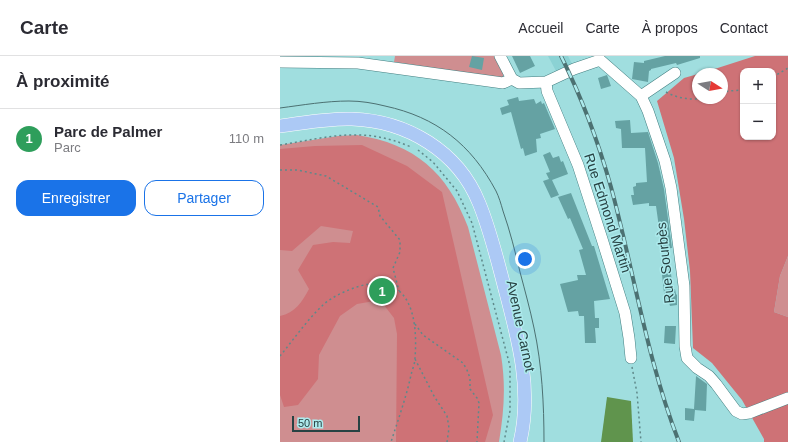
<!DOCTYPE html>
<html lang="fr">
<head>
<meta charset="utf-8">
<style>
  :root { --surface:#fff; --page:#f7f7f7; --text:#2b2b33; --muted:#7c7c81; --line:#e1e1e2; --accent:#1a73e8 }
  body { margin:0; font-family:Helvetica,sans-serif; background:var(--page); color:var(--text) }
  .controls { position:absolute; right:12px; top:12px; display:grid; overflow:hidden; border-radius:8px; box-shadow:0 1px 3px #0004 }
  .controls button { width:36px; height:36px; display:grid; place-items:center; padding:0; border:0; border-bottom:1px solid var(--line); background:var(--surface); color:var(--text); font:20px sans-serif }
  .compass { position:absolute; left:412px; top:12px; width:36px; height:36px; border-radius:50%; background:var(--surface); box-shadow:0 1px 3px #0004; rotate:101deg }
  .scale { position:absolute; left:12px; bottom:10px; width:68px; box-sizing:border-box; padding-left:4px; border:2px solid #284243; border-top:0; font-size:11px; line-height:14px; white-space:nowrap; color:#284243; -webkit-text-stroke:3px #adebed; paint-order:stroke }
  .you { position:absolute; left:245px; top:203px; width:14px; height:14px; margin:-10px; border:3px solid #fff; border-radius:50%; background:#1a73e8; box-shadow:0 0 0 6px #1a73e833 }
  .badge { display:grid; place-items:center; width:26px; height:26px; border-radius:50%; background:var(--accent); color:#fff; font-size:13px; font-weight:700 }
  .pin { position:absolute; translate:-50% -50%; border:2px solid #fff; box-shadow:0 1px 4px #0006 }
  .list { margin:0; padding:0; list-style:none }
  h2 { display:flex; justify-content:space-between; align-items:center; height:52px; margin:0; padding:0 16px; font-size:17px }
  h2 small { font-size:13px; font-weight:400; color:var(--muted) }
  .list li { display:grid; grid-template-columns:26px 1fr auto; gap:12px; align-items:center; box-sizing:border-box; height:60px; padding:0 16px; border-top:1px solid var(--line) }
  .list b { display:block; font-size:15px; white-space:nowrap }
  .list p { margin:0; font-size:13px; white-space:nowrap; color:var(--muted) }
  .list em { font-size:13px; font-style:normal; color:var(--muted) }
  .actions { display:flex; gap:8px; padding:12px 16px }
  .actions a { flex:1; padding:9px 0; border:1px solid var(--accent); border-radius:12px; text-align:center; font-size:14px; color:var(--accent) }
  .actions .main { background:var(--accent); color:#fff }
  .map { position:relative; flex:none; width:508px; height:386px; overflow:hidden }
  header { display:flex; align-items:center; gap:24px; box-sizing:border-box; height:56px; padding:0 20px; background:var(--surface); border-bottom:1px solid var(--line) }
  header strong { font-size:19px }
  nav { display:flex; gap:22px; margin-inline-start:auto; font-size:14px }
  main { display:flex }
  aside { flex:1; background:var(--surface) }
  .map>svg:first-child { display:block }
</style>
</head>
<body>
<header>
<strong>Carte</strong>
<nav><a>Accueil</a><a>Carte</a><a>À propos</a><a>Contact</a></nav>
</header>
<main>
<aside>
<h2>À proximité<small></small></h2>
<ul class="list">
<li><span class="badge" style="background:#2e9e5b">1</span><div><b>Parc de Palmer</b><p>Parc</p></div><em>110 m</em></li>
</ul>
<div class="actions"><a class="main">Enregistrer</a><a>Partager</a></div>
</aside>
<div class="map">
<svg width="508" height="386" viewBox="0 0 508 386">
  <rect width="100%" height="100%" fill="#a0dedf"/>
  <path fill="#8bd2d4" d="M268,0h20l4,8 -16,7z"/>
  <path fill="#cf8e90" d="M115,0h99l10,17 -2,6c-36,-5 -72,-12 -108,-17z
    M77,79c58,9 90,37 111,92l33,128c5,31 3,56 -2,87h-219v-297l58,-9z
    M508,200v61l-14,-5 6,-36z"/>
  <path fill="#ce7276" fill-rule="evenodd" d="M475,0h33v200l-8,20 -6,36 14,5v125h-24v-3l-22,-39 -30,-37 -19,-15 -3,-77 -6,-52 -10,-61 -17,-57 27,-23 14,-4v24h24v-24h-23zM463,15h30v66h-30z
    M82,89l45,21 35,26 51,223 -8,27h-89l1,-108 -3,-16 -14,-18 -23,4 -17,12 -21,39 -1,24 -20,26 -14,2 -4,-12v-79c15,-3 22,-14 29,-27l-11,-19 15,-25 20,-3 17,1 3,-12 -32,-5 -29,25 -12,-1v-101l35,-3z"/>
  <path fill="#60944d" d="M327,341l24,4 2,41h-32z"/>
  <path fill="#65a2a3" d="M192,0l12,2 -2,12 -13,-3z
    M232,0h18l5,10 -15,7z
    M385,0h35v2l-23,7 -1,-2 -25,6v1l-2,1 -1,11 -16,-3 2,-17 10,1v-2z
    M327,19l4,11 -10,3 -3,-11z
    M238,41l1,4 15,-2 2,5 5,-3 1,3 2,-1 11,26 -15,5 1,4 -5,1 1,13 -12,4 -2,-8 -2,1 -10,-37 -9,3 -2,-7 9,-3 -2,-5z
    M350,64l1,13 17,-1 10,31 6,26 8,59 -10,1 -6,-43h-7v-3l-16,2 -2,-10h3l-1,-8 3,-1v-3l11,-1 -2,-34h-23l-1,-19 -5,-1 -1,-7z
    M270,96l3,6 6,-2 2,6 2,-1 5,13 -16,6 7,15 -8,3 -8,-17 6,-2 -3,-6 4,-1 -7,-17z
    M291,137l21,53h2l16,53 -16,2 1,17h4v10h-4l1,15h-11l-1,-27h-5l-1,-5 -10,1 -8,-28 18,-4 -1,-5h9l-7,-25 4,-1 -13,-31 -2,1 -10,-22z
    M390,208l2,19 2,6h1l1,5 1,1v10l-7,1 -1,-4h-4l-4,-37z
    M385,270h11l-1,18 -11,-1z
    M416,320l11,8 -1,27 -11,-1 -1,11 -9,-1v-12l9,1z"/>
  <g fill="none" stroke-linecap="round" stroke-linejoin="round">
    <defs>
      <path id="minor" d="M220,0l12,23 7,4 27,-1 28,-13 26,-9
        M320,4l41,36 7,15 17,50 6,27 13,98 1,60 2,12 10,10 12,8 7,8 20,27 6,3 7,-1 39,-15
        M0,6l78,1 145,20 9,-4
        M266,26l1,9 31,74 24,74 23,74 4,25 2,20
        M361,40l34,-23"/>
      <path id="major" d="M0,70c24,-3 48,-8 72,-7 55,2 106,32 127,84 12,29 19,60 27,90 13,49 26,98 14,149"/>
    </defs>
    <use href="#minor" stroke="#437f81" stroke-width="12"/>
    <use href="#major" stroke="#fff" stroke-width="14"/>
    <path stroke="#5f898a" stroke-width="1.5" stroke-dasharray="2 3" stroke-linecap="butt" d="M493,21l15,-9
      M386,36c14,8 30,8 46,6
      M442,38l6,-3 15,-1
      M0,89c49,-8 83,-19 131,2
      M138,94l15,12 24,29 15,32 38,143v45l-6,31
      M0,114h17l29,6 52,31 2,9 20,24v12l-7,16 6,23
      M135,268l8,11 40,28 4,7 3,8v11l7,9 2,5 -2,39
      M0,300c14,-17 27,-36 43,-51 10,-9 24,-15 37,-19 51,-14 58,33 55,72 0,6 -3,12 -4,17 -5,23 -13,45 -20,67
      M135,303l19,37 13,20 2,12 -2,14
      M352,311l5,26 4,49"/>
    <use href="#minor" stroke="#fff" stroke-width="11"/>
    <use href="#major" stroke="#acc9f5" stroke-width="13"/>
    <path stroke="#4c7172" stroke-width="1" d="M0,52c23,-3 46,-7 69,-7 12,0 24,2 36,5 51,11 86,38 111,85 3,6 5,13 7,20 7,20 12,40 17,61 5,19 10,37 14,56 8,37 10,76 10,114"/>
    <defs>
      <path id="rail" d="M281,0c21,42 37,85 50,131 23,85 36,173 68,255"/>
    </defs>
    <use href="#rail" stroke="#4c7172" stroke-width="4"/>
    <use href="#rail" stroke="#adebed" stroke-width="2.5" stroke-dasharray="8" stroke-linecap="butt"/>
  </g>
  <g text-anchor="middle" stroke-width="3" stroke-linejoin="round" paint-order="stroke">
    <g font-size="14" fill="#284243" stroke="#adebed">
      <text transform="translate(328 157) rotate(72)" y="5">Rue Edmond Martin</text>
      <text transform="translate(385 207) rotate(-96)" y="5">Rue Sourbès</text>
      <text transform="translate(241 270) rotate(78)" y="5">Avenue Carnot</text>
    </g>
  </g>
</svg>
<div class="controls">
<button>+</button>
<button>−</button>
</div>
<svg class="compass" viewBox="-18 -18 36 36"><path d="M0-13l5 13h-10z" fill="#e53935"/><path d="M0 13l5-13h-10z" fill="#7c7c81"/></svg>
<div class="scale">50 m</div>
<div class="you"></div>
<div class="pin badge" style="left:102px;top:235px;background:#2e9e5b">1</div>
</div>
</main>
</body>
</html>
